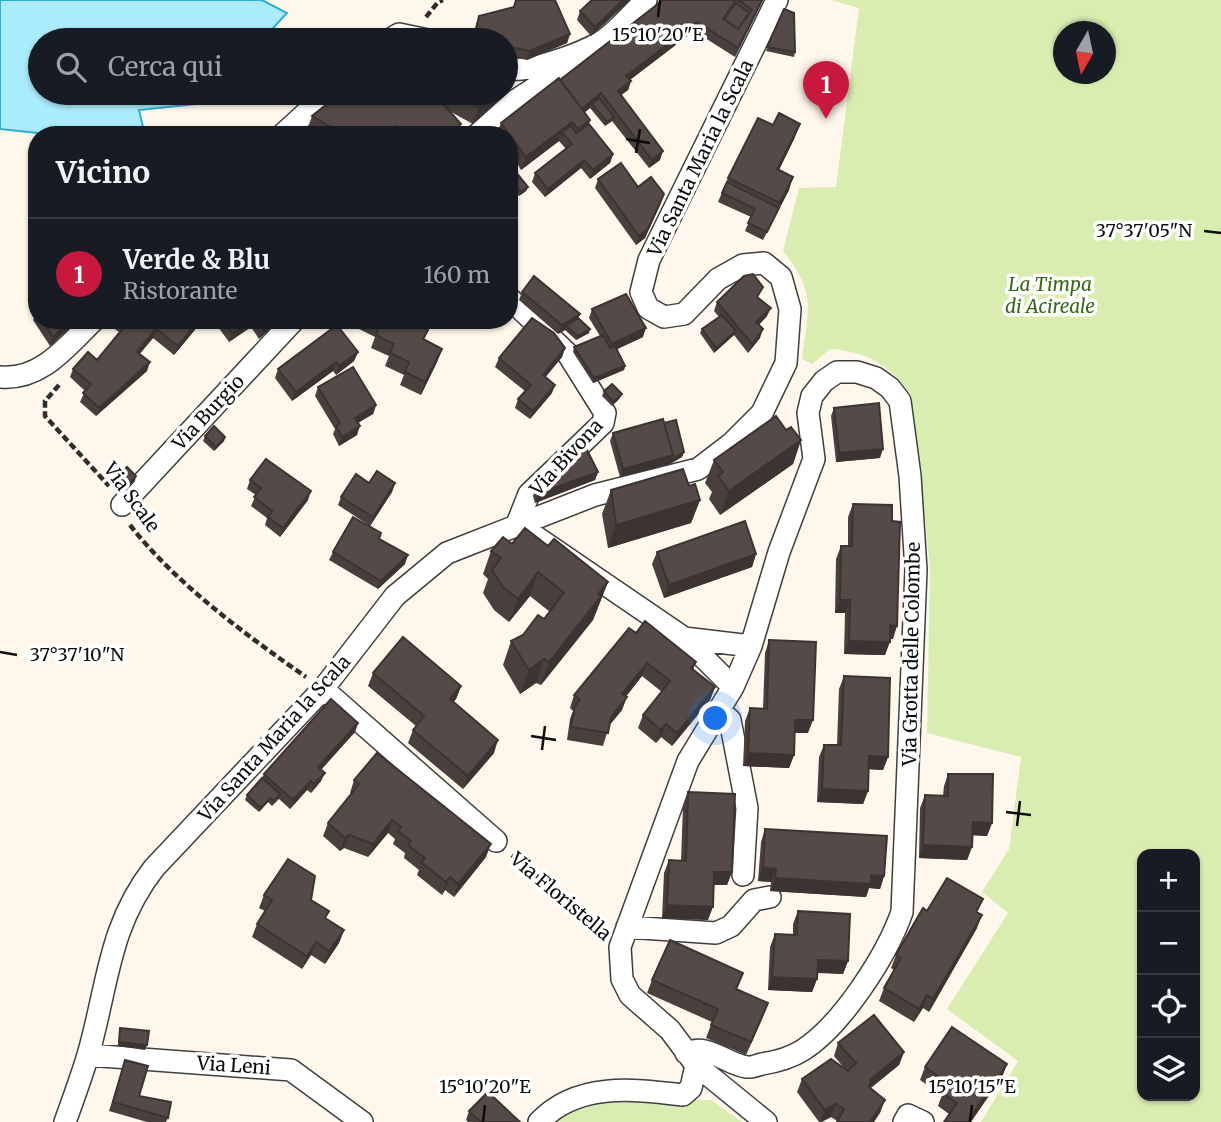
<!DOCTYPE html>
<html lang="it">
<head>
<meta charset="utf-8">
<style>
  :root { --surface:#171b24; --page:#242831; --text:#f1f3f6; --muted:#9ea1a6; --line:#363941; --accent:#c8183e }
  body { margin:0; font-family:Merriweather,serif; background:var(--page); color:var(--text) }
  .controls { position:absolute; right:21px; bottom:21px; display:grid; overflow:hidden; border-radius:14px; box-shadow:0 2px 5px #0004 }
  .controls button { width:63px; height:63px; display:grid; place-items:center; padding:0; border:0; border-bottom:2px solid var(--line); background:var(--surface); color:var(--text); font:35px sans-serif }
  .compass { position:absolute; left:1053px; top:21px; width:63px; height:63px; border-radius:50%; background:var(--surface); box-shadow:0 2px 5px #0004; rotate:189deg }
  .you { position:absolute; left:716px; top:719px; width:24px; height:24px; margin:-18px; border:5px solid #fff; border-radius:50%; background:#1a73e8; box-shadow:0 0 0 10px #1a73e833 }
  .badge { display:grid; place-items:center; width:46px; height:46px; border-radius:50%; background:var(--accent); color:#fff; font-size:23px; font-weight:700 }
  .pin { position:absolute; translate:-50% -58px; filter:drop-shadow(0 2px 4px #0008) }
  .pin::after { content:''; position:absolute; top:37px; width:24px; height:21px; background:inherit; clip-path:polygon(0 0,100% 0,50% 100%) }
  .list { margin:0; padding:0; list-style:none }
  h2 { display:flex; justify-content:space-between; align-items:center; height:91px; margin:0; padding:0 28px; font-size:30px }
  h2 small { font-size:23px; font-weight:400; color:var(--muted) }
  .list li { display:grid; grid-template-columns:46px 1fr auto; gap:21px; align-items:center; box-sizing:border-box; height:112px; padding:0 28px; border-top:2px solid var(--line) }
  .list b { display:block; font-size:26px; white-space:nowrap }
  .list p { margin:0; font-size:23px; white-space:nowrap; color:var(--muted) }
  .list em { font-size:23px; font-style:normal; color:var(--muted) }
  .icon { flex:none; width:38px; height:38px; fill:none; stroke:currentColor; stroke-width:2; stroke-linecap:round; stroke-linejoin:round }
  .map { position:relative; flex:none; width:1221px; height:1122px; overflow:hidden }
  .search { position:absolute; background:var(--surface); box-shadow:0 2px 5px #0004; left:28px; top:28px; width:490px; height:77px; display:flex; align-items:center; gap:18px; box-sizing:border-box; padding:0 24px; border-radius:38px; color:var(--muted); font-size:26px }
  .panel { position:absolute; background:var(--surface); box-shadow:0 2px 5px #0004; left:28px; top:126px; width:490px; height:203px; border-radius:28px }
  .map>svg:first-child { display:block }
</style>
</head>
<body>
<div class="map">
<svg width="1221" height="1122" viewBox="0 0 1221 1122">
  <rect width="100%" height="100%" fill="#fff7eb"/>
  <path fill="#daedb1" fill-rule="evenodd" d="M831,0h390v1122h-240l37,-61 -71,-52 61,-96 -26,-21 27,-43 12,-92 -94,-24 3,-165 -19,-174c-22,-29 -45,-43 -81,-45l-18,15 -10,-5c6,-50 15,-66 -19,-108l16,-63 37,-1 23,-179zM1064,32h42v42h-42zM1142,854h53v242h-53z
    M602,1097l109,3 31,22h-192l12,-11z"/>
  <path fill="#aaebfc" stroke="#2ab1d9" stroke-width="2" d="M0,0h262l25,13 -25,27h-222v53h174l-9,10 -66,7 5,21 -88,4 -56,-6z"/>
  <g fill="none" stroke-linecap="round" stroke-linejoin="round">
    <defs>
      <path id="street" d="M389,40l10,-6 29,6
        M506,69c23,4 74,-15 95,-27 16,-10 31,-29 45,-42
        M282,135l46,-42
        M477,135l39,-35 62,-40
        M509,298l59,56 37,59 -2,10 -74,71 -12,30 167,114 49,49
        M0,377c41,4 67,-31 94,-57
        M122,505l172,-185
        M684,638l67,8
        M323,689l173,152
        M719,710l11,10 17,88 -4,67
        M627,927l89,6 15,-7 23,-26 16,-3
        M686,1053c23,-10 39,11 61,14 4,1 11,-2 15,-3 13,-2 30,-7 41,-14 39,-25 84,-95 99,-138l14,-342 -6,-94 -10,-75 -10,-13 -14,-10 -19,-6h-20l-13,9 -12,15 -4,17 6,46 -35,93 -28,94 -18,41 -45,74 -68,186 2,32 8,16 40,35 26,35 70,57
        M88,1055l203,15 71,52
        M65,1122c8,-22 16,-44 23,-67 20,-69 20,-128 66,-187l169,-179 72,-93 52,-43 148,-58 103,-26 34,-26 30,-30 24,-50 4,-54 -9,-32 -17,-14 -21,2 -25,14 -34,35 -20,3 -16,-9 -7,-16 8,-32 128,-260
        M539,1122c38,-40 93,-33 144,-27l8,-7 5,-23
        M904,1122l4,-7 15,7"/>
    </defs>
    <use href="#street" stroke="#3f3f3f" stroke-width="24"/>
    <path stroke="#2e2e2e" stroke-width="4.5" stroke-dasharray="7 3.5" stroke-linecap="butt" d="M426,17l12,-15 5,-2
      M59,385l-14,16v15l64,70
      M130,525c45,58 116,110 176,152
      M512,855l90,76"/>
    <use href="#street" stroke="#fff" stroke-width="21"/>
  </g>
  <path fill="#49403d" d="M592,0h38l-39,36 -14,-16 3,-9z
    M663,0h100l-28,57 -41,-26 -64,49 1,1 -3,9 -7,5 39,65 -11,8 -37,-47 -7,5 -15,-18 -5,4 5,8 -1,4 24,30 -3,9 -20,16 -9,-11 -36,29 -13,-15 3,-9 31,-24 -7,-8 -38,29 -4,-7 -5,4 16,20 -2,4 -7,5 -3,-4 -4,4 -3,-4v-57h-19l9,-7 2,-5 59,-43z
    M784,9l11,43 -1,5 -28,-6z
    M479,16l91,18 -3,9 -40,17 -21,-4v-16h-33l3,-16z
    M516,73l-6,16 -37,35 -24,-13 8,24h-149l-2,-2 6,-17 29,-23h165z
    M795,137l-16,33 10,20 -26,50 -18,-9 6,-14 -33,-15 10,-24z
    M598,179l40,8 23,16 -16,35 -9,7 -41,-57z
    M522,292l58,22 -2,4 11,15 -13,7 -11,-10 -7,4 -39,-34z
    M758,298l9,18 -8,9 1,13 -12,15 -14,-18 -20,18 -14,-20 2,-4 17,-12 -5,-6 3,-9z
    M592,309l51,28 -26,12 8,17 -1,4 -31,13 -20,-31 1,-5 26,-11 -11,-18z
    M37,311v9h41l-28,26 -17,-26z
    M115,320h88l-29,35 -21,-17 -14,16 8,17 -51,45 -16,-14 5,-11 -15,-14 3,-8 24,-9 22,-28 -7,-5z
    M213,320h66l-20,19 -8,-12 -22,15z
    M357,320h52l19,10 -4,10 18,9 -5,13 -16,33 -21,-10 4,-10 -19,-9 4,-10 -18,-8 4,-11 -20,-10z
    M565,348l-3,9 -17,20 7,16 -22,26 -15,-11 3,-9 7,-8 -30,-24 4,-9z
    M358,352l-4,9 -18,14 -3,-4 -41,30 -17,-23 3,-9z
    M318,387l58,18 -3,9 -15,9 -1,12 -18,11 -6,-12 2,-5 -20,-33z
    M604,391l16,7 -8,8 -10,-10z
    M834,408l46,50 -44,4 -5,-46z
    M664,423l20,29 -2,5 -12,7 -50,13 -10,-36 3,-8z
    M786,430l15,10 -8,24 -73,51 -11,-16 3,-7 -7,-9 9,-23z
    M205,436l20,1 -1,4 -10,10 -11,-10z
    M598,472l-3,8 -60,23 -2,-7 3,-9z
    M117,477l18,4 -9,10 -10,-10z
    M250,480l58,20 -28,37 -15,-12 2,-7 -16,-12 5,-11 -9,-6z
    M369,483h26l-3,9 -22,34 -32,-21 3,-8z
    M689,486l11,14 -9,23 -83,25 -6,-34 9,-24z
    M853,504l40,135h-3l-5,16 -41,-1 1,-41h-10l1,-54 5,-13h7v-29z
    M379,539l26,25 -27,25 -49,-29 4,-8z
    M512,544l36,2 60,36 -15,38 -52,65 -5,-2 -16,11 -17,-29 8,-24 12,-6 21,-16 6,-7 -20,-16 -21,26 -15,-12 -11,-17 5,-14 -5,-5 8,-23z
    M657,552l99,2 -4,13 -88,31 -12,-34z
    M636,633l60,29 -3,8 22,17 -5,13 -38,46 -11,-9 -5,6 -18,-15 5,-13 19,-23 -20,-16 -16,20 -4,14 -13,16 -6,20 -36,-6 3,-21 3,-8 -3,-3 4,-13z
    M769,640l39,93h-13l-1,22 -5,13 -46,-2 2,-45 5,-13 13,1 2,-56z
    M373,673l88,13 -5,13 -3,3 41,51 -31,36 -55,-46 5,-13 3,-4 -48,-40z
    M844,676l44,81 -5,13 -14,-1 -1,22 -5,13 -46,-2 2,-45 5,-12h13l2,-56z
    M358,723l-3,9 -34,38v11l-10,12 -4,-3 -17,19 -11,-10 -7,7 -4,-4 -9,10 -14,-12 2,-5 15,-17 2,-4z
    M948,774l44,49 -5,13 -15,-1v12l-5,13 -48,-2 1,-50 5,-13 18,1 1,-10z
    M354,780l132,77 -32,40 -9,-7 -3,5 -25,-20 2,-5 -15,-12 1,-5 -12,-9 2,-5 -7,-6 -20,24 -24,-9 -4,3 -17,-15 5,-13 23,-29 -1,-1z
    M688,792l44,80 -5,13h-13l-6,35 -46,-2 2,-45 5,-13 12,1 2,-56z
    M765,829l119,47 -4,13 -11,-1 -3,9 -96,-6 1,-9 -13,-1 3,-39z
    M264,895l47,5 15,19 18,11 -5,13 -14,21 -14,-9 -9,14 -50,-32 5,-13 8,-13 -6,-3z
    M798,911l50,50 -5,13 -26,-1v6l-5,13 -44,-2 2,-43 5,-13 18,1v-11z
    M927,911l51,2 -1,15 -48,84 -6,-4 -9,14 -35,-21 5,-13 10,-18 -3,-2 5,-13z
    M652,980l85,10 26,26 -17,39 -40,-17 6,-16 -65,-29z
    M838,1043l66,9 -5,13 -28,23 9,25 -43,8 -6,-4 -9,5h-3l-22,-30 5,-13 42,-11 -10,-12z
    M125,1060l14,36 29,22 -2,4h-19l-38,-11z
    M1007,1064l-5,13 -53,37 -11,-8 4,-11 -22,-15 5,-13z
    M469,1111l51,11h-52l-2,-2z"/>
  <path fill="#3c3432" d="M623,0h7l-39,36 4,-9z
    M762,0h1l-28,57 3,-9z
    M697,22l-3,9 -71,54 3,-9z
    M570,34l-3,9 -40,17 3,-9z
    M516,73l-6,16 -37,35 6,-17 15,-14h12v-11z
    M631,81l-3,9 -13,10 3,-9z
    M601,93l-3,9 -6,2 -2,4 -14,11 4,-9z
    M614,117l-2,4 -7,5 2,-4z
    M590,120l-5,12 -12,10 5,-13z
    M572,122l-4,13 -6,-3 -3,9 -38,29 5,-13z
    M461,124l-4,11h-8z
    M800,124l-5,13 -22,45 4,-13z
    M396,126l-3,9h-7z
    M663,151l-3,9 -11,8 3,-8z
    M613,154l-3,9 -20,16 3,-9z
    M520,155l-3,8 -8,6v-6z
    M584,160l-3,8 -36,29 3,-8z
    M793,177l-4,13 -26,50 4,-8z
    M528,187l-2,4 -7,5 2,-4z
    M664,194l-19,44 -9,7 3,-9z
    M771,308l-4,8 -14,14 3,-8z
    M580,314l-4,9 -10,3 -1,4 -7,4 4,-9z
    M71,320h7l-28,26 3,-9z
    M199,320h4l-29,35 4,-9z
    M252,320h2l-3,7 -22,15 3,-9z
    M273,320h6l-20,19 4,-9z
    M646,328l-3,9 -34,16 3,-9z
    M156,329l-3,9 -19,23 3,-9z
    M590,329l-1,4 -13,7 2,-4z
    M763,329l-3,9 -12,15 4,-9z
    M736,331l-2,4 -20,18 2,-5z
    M565,348l-3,9 -22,27 3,-9z
    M442,349l-5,13 -16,33 4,-13z
    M358,352l-4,9 -18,14 3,-9z
    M150,362l-3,9 -51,45 3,-8z
    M336,362l-3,9 -41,30 4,-9z
    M625,366l-1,4 -31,13 1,-5z
    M555,385l-3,8 -22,26 3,-8z
    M622,394l-2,4 -8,8 1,-4z
    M376,405l-3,9 -21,12 3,-8z
    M360,426l-3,9 -18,11 3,-9z
    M225,437l-1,4 -10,10 2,-4z
    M801,440l-8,24 -73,51 9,-24z
    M883,449l-3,9 -44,4 3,-9z
    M684,452l-2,5 -12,7 -50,13 3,-8z
    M598,472l-3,8 -60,23 3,-9z
    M136,476l-1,5 -9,10 1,-5z
    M395,483l-3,9 -22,34 3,-9z
    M311,491l-3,9 -28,37 3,-9z
    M700,500l-9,23 -83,25 8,-23z
    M756,554l-4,13 -88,31 5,-13z
    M408,555l-3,9 -27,25 3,-8z
    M538,572l-8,24 -21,26 9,-23z
    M608,582l-15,38 -52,65 8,-23z
    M840,600h10l-5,13h-10z
    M890,625l7,1 -4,13 -8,-1z
    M849,641l41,1 -5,13 -41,-1z
    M544,659l-8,24 -16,11 9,-24z
    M647,663l-5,13 -24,31 4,-13z
    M461,686l-5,13 -11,13 5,-13z
    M715,687l-5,13 -38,46 5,-13z
    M627,697l-5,13 -16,19 5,-12z
    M795,720h18l-5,13h-17z
    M358,723l-3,9 -40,44 3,-9z
    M666,724l-5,13 -5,6 5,-13z
    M498,740l-4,13 -31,36 5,-13z
    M748,753l46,2 -5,13 -46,-2z
    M869,756l19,1 -5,13 -18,-1z
    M325,773l-4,8 -10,12 3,-9z
    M311,781l-4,9 -17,19 3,-9z
    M822,789l46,2 -5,13 -46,-2z
    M270,798l-2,4 -9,10 2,-4z
    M392,820l-4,13 -20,24 5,-13z
    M973,822l19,1 -5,13 -19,-1z
    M349,835l-5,13 -4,3 5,-13z
    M491,844l-5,13 -32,40 4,-13z
    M923,845l49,2 -5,13 -48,-2z
    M763,868l13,1 -5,13 -13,-1z
    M714,872h18l-5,13h-18z
    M871,875l13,1 -4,13 -11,-1 -3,9 -96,-6 5,-13z
    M450,877l-5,13 -3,5 4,-13z
    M667,905l46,2 -5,13 -46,-2z
    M982,915l-5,13 -48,84 4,-13z
    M344,930l-5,13 -14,21 4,-13z
    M316,942l-5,13 -9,14 5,-13z
    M818,960l30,1 -5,13 -30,-2z
    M772,977l45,2 -5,13 -44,-2z
    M927,995l-4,13 -9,14 5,-13z
    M768,1003l-5,13 -17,39 5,-13z
    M119,1042l28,3 -2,5 -28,-4z
    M904,1052l-5,13 -33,26 5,-12z
    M1007,1064l-5,13 -31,45h-4z
    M885,1100l-5,13 -6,9h-4z
    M836,1104l-5,13 -11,5 5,-12z"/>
  <path fill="#554a47" stroke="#3c3432" stroke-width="2" d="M516,0h39l15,34 -40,17 -24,-5v-6h-32l5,-24 35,-9z
    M592,0h31l-28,27 -15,-16z
    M663,0h73l-13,19 15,10 14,-19 -13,-10h23l-24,48 -41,-26 -71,54 5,5 -13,10 45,60 -11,9 -51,-67 -19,16 -22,-29z
    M736,3l13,10 -11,16 -14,-10z
    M784,9l10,4 1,39 -28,-5z
    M412,35l19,5h-26z
    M506,68l10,5 -10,9z
    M559,78l31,42 -12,9 -6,-7 -46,35 -25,-34z
    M341,93h84l6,7 5,-4 25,28 -12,11h-46l-7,-9 -10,9h-46l-6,-6 -22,-13z
    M453,93h41l-15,14z
    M599,98l15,19 -7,5 -15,-18z
    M779,113l21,11 -23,45 16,8 -13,26 -52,-25 30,-60 15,7z
    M589,124l24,30 -20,16 -9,-10 -36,29 -13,-16 37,-29 -10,-12 9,-6 5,7z
    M499,128l6,7h-15z
    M509,141l11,14 -11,8z
    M621,163l17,24 13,-10 13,17 -16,35 -9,7 -41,-57z
    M510,165l18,22 -7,5 -3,-4 -5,3 -4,-6v-19z
    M727,182l52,26 -12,24 -19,-9 7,-14 -33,-16z
    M753,274l10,13 -6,10 14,11 -15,14 7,7 -11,15 -35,-42 27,-26z
    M534,276l46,38 -18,11 -40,-33z
    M626,294l20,34 -34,16 -20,-35z
    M722,315l14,16 -20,17 -14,-19z
    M532,318l22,15 11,15 -22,27 12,10 -22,26 -15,-12 13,-14 -32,-27z
    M578,318l12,11 -12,7 -12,-10z
    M42,320h29l-18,17z
    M118,320h81l-21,26 -22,-17 -19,23 13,10 -51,46 -16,-15 8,-9 -18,-15 15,-17 9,8 28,-34z
    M223,320h29l-20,13z
    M256,320h17l-10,10z
    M372,320h36l20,10 -5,9 19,10 -17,33 -20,-10 4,-10 -19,-9 4,-9 -18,-9 4,-11z
    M337,325l21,27 -19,14 -3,-4 -40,30 -18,-23z
    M603,335l7,13 5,-2 10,20 -31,12 -20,-31z
    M353,367l23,38 -21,13 5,8 -18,11 -6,-11 4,-3 -22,-36z
    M612,384l10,10 -9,8 -9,-11z
    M879,403l4,46 -44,4 -5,-45z
    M776,416l10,14 5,-3 10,13 -72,51 -11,-15 5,-4 -9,-12z
    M663,419l10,36 -50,14 -10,-36z
    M676,420l8,32 -13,8 2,-5 -9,-32z
    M214,426l11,11 -9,10 -11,-11z
    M584,444l14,28 -60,22 -2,-7z
    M266,459l45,32 -28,37 -15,-11 4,-6 -18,-14 7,-9 -11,-8z
    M127,467l9,9 -9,10 -10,-9z
    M683,469l6,17 6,-2 5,16 -84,25 -5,-35z
    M377,471l18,12 -22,34 -32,-20 15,-23 13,9z
    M853,504l39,1v16l8,1 -3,104 -7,-1v17l-41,-1 1,-41h-10l1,-54h11z
    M353,517l28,16 -2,6 29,16 -27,26 -48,-29z
    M745,521l11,33 -87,31 -12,-33z
    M525,528l23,18 6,-7 54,43 -10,12 3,2 -52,66 -5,-3 -15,11 -18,-29 12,-6 15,-20 6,4 20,-26 -26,-21 -20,27 -15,-12 -11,-17 9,-12 -10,-7 12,-14 9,7z
    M645,621l51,41 -5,6 24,19 -38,46 -11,-9 -5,6 -18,-15 27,-34 -23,-18 -25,31 5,3 -16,20 -3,16 -37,-6 4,-21 5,-6 -6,-5 55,-67 7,5z
    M403,637l58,49 -11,13 48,41 -30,36 -55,-46 11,-14 -51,-43z
    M769,640l47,2 -3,78h-18l-1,35 -46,-2 2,-45 17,1z
    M844,676l46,2 -2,79 -19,-1 -1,35 -46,-2 2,-44h17z
    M331,699l27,24 -40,44 7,6 -11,11 -3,-3 -18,19 -29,-26z
    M377,753l114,91 -33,40 -8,-7 -4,5 -25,-20 4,-4 -17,-13 3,-4 -13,-10 3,-4 -9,-7 -19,24 -24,-9 -4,3 -17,-15 31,-39 -5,-4z
    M948,774h45l-1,49 -19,-1 -1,25 -49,-2 2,-50 23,1z
    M262,778l18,16 -6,7 -4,-3 -9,10 -14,-13z
    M688,792l47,2 -3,78h-18l-1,35 -46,-2 2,-45 17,1z
    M765,829l122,7 -3,40 -13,-1v9l-96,-6 1,-9 -13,-1z
    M288,859l27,17 -4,24 18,11 -4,7 19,12 -15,21 -13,-9 -9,14 -50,-32 15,-24 -8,-5z
    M947,878l36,21 -7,13 6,3 -49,84 -6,-4 -8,14 -35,-21 17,-30 -5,-3 27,-47 4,3z
    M798,911l52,3 -2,47 -30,-1 -1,19 -45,-2 3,-43 22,1z
    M670,940l73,33 -7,16 32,14 -17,39 -40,-17 7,-16 -66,-29z
    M874,1015l30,37 -33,27 -2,8 16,13 -15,22h-33l7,-13 -8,-5 -11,6 -23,-31 29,-20 17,12 8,-8 -18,-20z
    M952,1027l55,37 -40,58h-23l13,-19 -15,-10 7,-9 -24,-17z
    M120,1028l29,3 -2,14 -28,-3z
    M125,1060l23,6 -9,30 32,6 -3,16 -55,-16z
    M488,1092l32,30h-39l-12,-11z"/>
  <path fill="none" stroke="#0c0c0c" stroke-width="2.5" d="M658,17l2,-17M626,139l24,4M636,153l4,-24M1204,231l17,2M0,652l17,3M531,736l25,4M542,750l3,-24M1006,812l25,3M1017,826l3,-25M483,1122l2,-17M970,1122l2,-17"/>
  <g text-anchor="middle" stroke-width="7" stroke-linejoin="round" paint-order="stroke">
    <g font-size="19" fill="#0c0c0c" stroke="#fff">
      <text transform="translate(700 158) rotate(-64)" y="7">Via Santa Maria la Scala</text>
      <text transform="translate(208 412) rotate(-47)" y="7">Via Burgio</text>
      <text transform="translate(566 457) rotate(-47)" y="7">Via Bivona</text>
      <text transform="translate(132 497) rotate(54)" y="7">Via Scale</text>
      <text transform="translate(911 654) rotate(-89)" y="7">Via Grotta delle Colombe</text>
      <text transform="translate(274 738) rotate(-48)" y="7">Via Santa Maria la Scala</text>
      <text transform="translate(561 896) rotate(40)" y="7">Via Floristella</text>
      <text transform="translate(234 1065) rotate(4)" y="7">Via Leni</text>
    </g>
    <g font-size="19" font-style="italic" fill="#366917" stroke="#fff">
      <text x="1050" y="291">La Timpa<tspan x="1050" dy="22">di Acireale</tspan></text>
    </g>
  </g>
  <g font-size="18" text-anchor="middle" fill="#0c0c0c" stroke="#fff" stroke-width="7" stroke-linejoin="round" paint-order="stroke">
    <text x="658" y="41">15°10'20"E</text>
    <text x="1144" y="237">37°37'05"N</text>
    <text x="77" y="661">37°37'10"N</text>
    <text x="485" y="1093">15°10'20"E</text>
    <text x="972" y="1093">15°10'15"E</text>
  </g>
</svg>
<div class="controls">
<button>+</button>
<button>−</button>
<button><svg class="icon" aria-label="locate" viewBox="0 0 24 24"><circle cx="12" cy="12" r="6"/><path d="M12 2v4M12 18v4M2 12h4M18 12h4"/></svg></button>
<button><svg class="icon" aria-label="layers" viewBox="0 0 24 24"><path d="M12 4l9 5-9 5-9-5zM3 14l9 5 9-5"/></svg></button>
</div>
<svg class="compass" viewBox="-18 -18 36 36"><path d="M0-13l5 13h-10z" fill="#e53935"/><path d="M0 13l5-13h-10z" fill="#9ea1a6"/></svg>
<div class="you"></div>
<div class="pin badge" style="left:826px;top:119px">1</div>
<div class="search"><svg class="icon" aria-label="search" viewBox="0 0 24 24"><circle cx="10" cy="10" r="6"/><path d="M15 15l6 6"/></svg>Cerca qui</div>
<section class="panel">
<h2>Vicino<small></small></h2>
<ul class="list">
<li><span class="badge">1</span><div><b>Verde &amp; Blu</b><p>Ristorante</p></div><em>160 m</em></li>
</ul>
</section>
</div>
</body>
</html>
